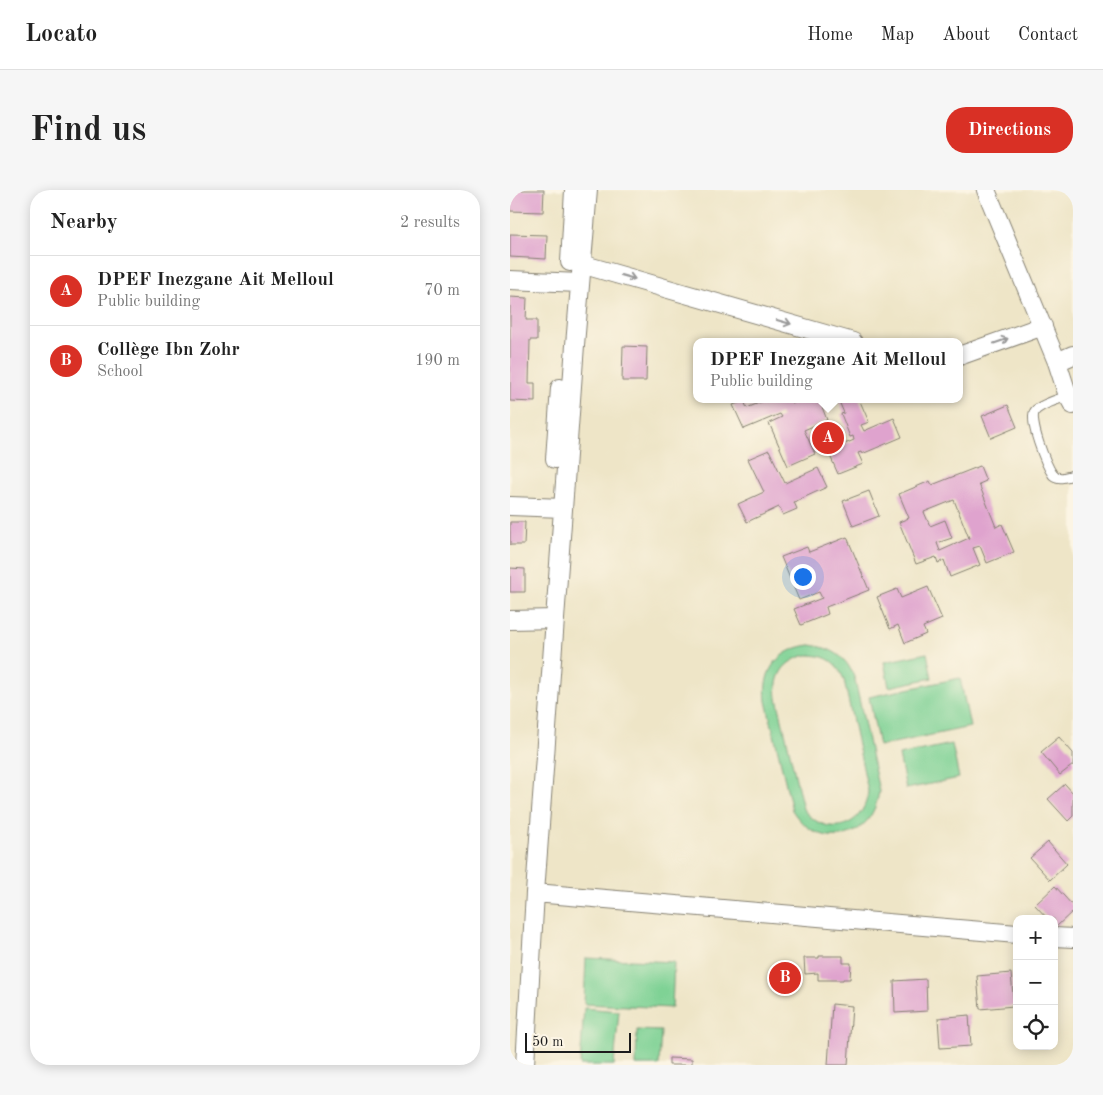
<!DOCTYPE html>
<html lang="en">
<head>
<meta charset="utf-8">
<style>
  :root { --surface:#fff; --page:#f6f6f6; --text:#222; --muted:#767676; --line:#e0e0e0; --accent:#d93025 }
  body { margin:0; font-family:"Old Standard TT",serif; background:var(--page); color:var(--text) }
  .controls { position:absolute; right:15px; bottom:15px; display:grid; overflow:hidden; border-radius:10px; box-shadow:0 2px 12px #0003 }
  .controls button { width:45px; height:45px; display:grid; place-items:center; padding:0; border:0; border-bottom:1px solid var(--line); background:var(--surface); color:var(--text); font:25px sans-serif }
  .scale { position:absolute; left:15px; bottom:12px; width:106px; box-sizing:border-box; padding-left:5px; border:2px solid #1c1c1c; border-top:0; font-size:14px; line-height:18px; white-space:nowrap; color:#1c1c1c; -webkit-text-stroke:4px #fcf5e5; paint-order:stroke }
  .you { position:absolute; left:292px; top:386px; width:18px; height:18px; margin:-12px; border:4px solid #fff; border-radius:50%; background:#1a73e8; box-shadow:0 0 0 8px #1a73e833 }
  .badge { display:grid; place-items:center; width:32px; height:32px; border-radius:50%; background:var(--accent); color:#fff; font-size:16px; font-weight:700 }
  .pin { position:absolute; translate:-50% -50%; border:2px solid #fff; box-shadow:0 1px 5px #0006 }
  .popup { position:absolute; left:183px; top:148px; width:270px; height:65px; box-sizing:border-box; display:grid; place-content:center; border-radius:10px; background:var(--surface); filter:drop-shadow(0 1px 4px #0005); font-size:16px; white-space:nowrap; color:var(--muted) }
  .popup b { font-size:19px; color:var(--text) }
  .popup::after { content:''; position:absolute; left:50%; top:100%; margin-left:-10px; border:10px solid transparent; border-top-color:var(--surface) }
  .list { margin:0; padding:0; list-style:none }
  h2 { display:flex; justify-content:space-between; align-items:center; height:65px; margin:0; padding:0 20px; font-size:21px }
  h2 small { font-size:16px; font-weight:400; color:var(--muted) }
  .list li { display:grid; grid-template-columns:32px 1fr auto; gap:15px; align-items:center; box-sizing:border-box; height:70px; padding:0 20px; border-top:1px solid var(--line) }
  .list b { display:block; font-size:19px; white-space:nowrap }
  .list p { margin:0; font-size:16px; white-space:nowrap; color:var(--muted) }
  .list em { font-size:16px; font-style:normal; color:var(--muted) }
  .icon { flex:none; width:28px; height:28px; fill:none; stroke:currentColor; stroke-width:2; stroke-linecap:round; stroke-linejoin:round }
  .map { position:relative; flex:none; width:563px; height:875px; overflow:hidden; border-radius:20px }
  header { display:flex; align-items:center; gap:30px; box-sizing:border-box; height:70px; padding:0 25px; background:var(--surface); border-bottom:1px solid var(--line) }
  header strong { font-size:24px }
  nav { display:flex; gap:28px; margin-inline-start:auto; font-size:18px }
  .intro { display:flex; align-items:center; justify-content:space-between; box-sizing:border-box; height:120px; padding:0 30px }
  h1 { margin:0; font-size:35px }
  .button { padding:12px 22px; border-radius:20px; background:var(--accent); color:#fff; font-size:18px; font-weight:700 }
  main { display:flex; gap:30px; padding:0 30px }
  aside { flex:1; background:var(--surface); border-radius:20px; box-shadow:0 2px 12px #0003 }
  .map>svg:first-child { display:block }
</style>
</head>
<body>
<header>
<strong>Locato</strong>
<nav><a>Home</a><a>Map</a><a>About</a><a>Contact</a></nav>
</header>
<div class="intro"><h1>Find us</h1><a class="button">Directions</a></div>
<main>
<aside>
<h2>Nearby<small>2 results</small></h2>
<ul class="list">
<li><span class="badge">A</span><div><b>DPEF Inezgane Ait Melloul</b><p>Public building</p></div><em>70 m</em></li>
<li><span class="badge">B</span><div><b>Collège Ibn Zohr</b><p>School</p></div><em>190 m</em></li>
</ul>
</aside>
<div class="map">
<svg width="563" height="875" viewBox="0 0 563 875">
  <rect width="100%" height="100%" fill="#fcf5e5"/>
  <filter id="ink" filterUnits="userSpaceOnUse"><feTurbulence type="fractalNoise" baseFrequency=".02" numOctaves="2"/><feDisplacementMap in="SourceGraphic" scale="10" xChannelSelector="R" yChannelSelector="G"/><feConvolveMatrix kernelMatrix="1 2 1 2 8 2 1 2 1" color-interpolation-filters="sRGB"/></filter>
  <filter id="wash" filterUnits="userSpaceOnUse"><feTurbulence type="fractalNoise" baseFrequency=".0096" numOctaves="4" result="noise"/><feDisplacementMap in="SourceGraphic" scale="20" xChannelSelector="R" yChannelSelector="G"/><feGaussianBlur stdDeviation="1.12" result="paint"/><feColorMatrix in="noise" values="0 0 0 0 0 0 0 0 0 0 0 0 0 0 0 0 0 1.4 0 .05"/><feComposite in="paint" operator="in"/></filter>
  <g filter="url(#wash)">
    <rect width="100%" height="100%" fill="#eee5c7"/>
    <path fill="#7fd295" stroke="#4e7758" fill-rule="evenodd" d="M300,455c24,3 38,13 45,35l24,111c-6,50 -60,62 -87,19l-26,-109c-4,-32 13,-52 44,-56zM296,465c20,0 31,6 38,25l24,111c-3,37 -42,48 -65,18l-26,-111c-3,-23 7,-37 29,-43z
      M417,463l5,25 -43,9 -5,-25z
      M450,488l10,49 -91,19 -10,-49z
      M442,554l7,34 -53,11 -7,-34z
      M76,768l88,4 -2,46 -88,-4z
      M74,818l35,3 -5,54h-34z
      M127,840l24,1 -2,34h-23z"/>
    <g id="blocks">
      <path fill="#dfa3ce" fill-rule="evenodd" d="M0,0h34l-1,22 -33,-1z
        M0,44l37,1 -1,24 -36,-2z
        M0,107l17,1 -1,22h11v20h-7l-1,43h6v19l-25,-1z
        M113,156l24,1 -1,34h-24z
        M258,209h6l1,2 4,-2h12l1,4 6,-3v-1h21l8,21 -23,10 11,24 -27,12 -19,-43 13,-6 -2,-3 -36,15 -11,-24 11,-4 3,7z
        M328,209h21l10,23 -8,3 3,6 30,-13 8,19 -40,17 -1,-2 -3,1 5,11 -25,10 -10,-23 26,-11 -1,-4 -3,1 -9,-23 3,-1z
        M498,215l9,22 -26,11 -9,-22z
        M259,260l16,33 33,-15 9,19 -33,15 3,7 -14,6 -4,-8 -32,15 -9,-18 26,-12 -16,-33z
        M470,276l6,15 -7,3 17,43 6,-3 12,28 -27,11 -7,-17 -7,2 7,17 -30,12 -6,-17 -6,3 -2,-6 -20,7 -17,-42 10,-4 -10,-24 31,-13 2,4zM444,310l15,38 -29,13 -3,-8 15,-5 -7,-18 -15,6 -6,-14z
        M359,301l10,25 -26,10 -10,-25z
        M0,332h15l-1,23h-14z
        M337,347l22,53 -43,17 2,7 -27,11 -7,-16 28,-11 -3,-6 -20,8 -18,-43 26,-10 2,5z
        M0,378l15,1v23h-15z
        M418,397l14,32 -19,8 3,7 -21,9 -7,-18 -8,4 -13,-32 20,-8 4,9z
        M549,547l14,16v12l-13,10 -19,-23z
        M555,594l8,9v23l-5,5 -20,-22z
        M538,652l19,22 -17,16 -20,-22z
        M545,696l18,20v5l-17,16 -2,-2v-6h-6l-13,-14z
        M309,766h24v7h8l-1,16h-7v1h-25v-7l-13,1 -1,-16h15z
        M501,783l3,33 -34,3 -3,-33z
        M416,789l1,32 -32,2 -1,-32z
        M322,814l20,2 -4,59h-20z
        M459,825l2,31 -31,2 -2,-30z
        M159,868l23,1v6h-23z"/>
    </g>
  </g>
  <g filter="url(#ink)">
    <use href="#blocks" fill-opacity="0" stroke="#858072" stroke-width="1"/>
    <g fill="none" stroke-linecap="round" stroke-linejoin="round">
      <defs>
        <path id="service" d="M558,206c-9,3 -27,8 -33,15 -7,9 11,54 18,64 6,5 13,2 20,0"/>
        <path id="minor" d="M476,0l71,172 11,34 5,9
          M60,72l4,-72
          M71,74l272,78
          M0,90l69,3
          M449,166l84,-30
          M547,172l16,-7
          M45,269l5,-71
          M0,316l53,2
          M0,430l45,-1
          M25,703l482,41
          M544,747l19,1
          M15,875l10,-172 40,-548 13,-155"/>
      </defs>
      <use href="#service" stroke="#858072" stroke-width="11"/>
      <use href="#minor" stroke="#858072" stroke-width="20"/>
      <use href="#service" stroke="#fff" stroke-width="9"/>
      <use href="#minor" stroke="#fff" stroke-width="18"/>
    </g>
    <defs><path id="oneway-shaft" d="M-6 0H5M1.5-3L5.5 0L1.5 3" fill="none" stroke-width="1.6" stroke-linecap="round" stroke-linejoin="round" transform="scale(1.25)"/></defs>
    <g stroke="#999">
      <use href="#oneway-shaft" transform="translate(118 87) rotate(16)"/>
      <use href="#oneway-shaft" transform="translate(274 132) rotate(16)"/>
      <use href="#oneway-shaft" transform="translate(491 151) rotate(-19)"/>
    </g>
  </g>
</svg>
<div class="controls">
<button>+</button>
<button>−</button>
<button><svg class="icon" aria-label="locate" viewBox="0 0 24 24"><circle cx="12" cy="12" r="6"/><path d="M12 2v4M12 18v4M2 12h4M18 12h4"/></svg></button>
</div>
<div class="scale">50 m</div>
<div class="you"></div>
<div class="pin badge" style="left:318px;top:248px">A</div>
<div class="popup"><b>DPEF Inezgane Ait Melloul</b>Public building</div>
<div class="pin badge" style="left:275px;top:788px">B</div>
</div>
</main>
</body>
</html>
